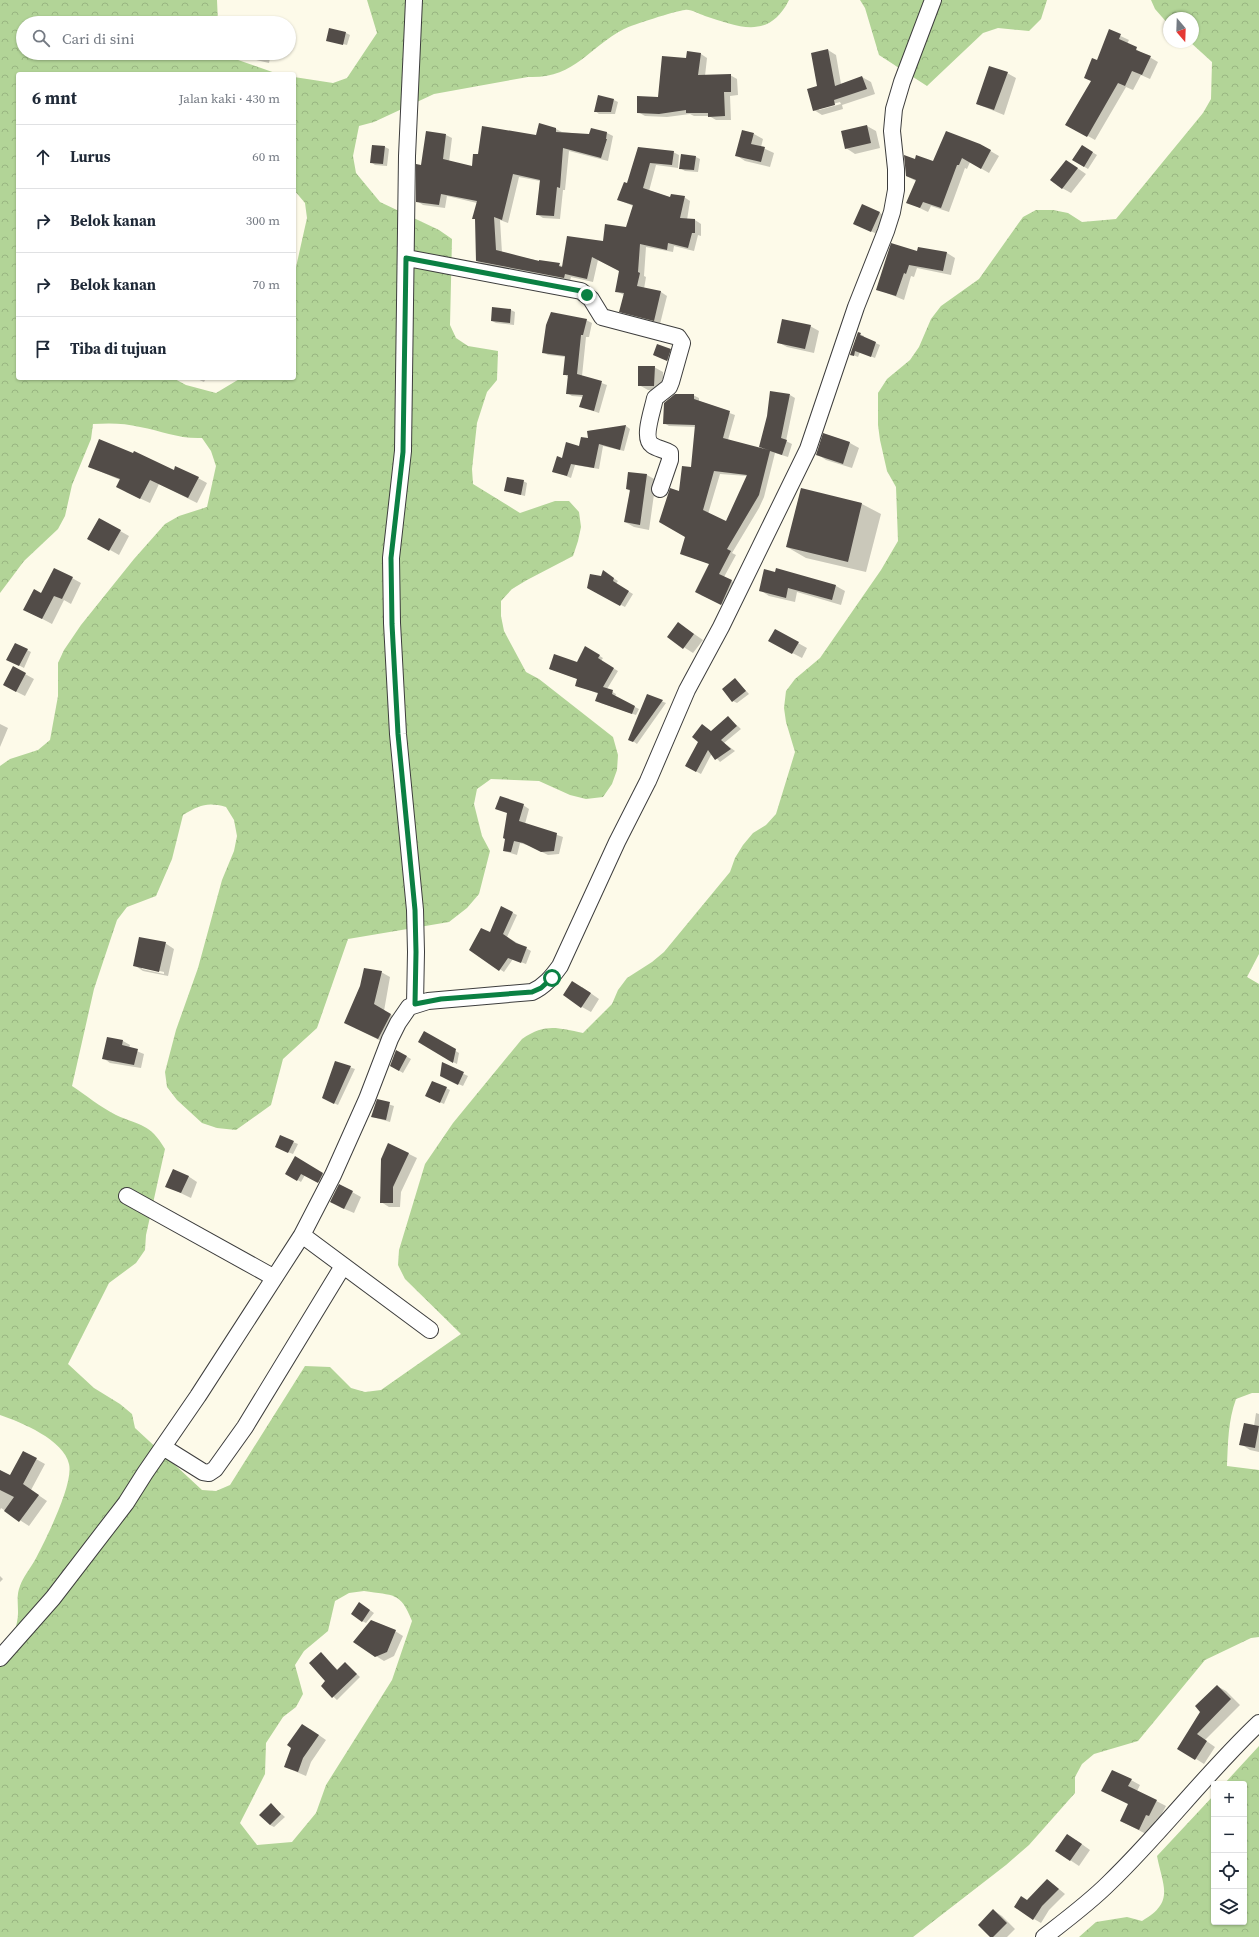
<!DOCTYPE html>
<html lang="id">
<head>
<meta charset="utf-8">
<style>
  :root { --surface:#fff; --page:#f2f2f3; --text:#1f2937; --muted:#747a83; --line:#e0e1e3 }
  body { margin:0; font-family:"Source Serif 4",serif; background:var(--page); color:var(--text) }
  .controls { position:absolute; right:12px; bottom:12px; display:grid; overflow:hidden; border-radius:4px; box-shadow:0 1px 3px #0004 }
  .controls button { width:36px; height:36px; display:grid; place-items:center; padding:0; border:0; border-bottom:1px solid var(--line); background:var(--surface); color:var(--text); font:20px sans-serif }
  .compass { position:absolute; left:1163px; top:12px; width:36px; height:36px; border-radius:50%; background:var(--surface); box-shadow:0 1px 3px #0004; rotate:161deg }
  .stop { position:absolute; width:12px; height:12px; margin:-9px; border:3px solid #0b8043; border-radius:50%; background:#fff }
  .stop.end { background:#0b8043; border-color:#fff; box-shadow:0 1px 4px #0008 }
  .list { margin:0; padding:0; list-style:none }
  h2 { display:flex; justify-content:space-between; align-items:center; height:52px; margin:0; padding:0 16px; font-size:17px }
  h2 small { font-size:13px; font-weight:400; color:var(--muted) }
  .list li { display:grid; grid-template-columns:26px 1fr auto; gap:12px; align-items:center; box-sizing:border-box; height:64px; padding:0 16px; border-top:1px solid var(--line) }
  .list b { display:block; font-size:15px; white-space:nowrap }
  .list em { font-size:13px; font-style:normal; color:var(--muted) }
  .icon { flex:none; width:22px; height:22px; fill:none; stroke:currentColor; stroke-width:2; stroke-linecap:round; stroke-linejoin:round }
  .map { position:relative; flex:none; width:1259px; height:1937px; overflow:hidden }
  .search { position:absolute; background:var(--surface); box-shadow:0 1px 3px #0004; left:16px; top:16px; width:280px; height:44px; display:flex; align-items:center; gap:10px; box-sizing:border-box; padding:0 14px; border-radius:22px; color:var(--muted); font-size:15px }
  .panel { position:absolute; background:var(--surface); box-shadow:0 1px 3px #0004; left:16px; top:72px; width:280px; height:308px; border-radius:4px }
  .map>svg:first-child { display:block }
</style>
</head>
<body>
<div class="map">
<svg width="1259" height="1937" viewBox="0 0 1259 1937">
  <defs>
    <pattern id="forest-crowns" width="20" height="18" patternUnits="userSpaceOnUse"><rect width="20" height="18" fill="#b2d497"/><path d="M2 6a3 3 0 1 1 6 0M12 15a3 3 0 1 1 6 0" fill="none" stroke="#98b581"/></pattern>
  </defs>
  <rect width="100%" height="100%" fill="#fdfae9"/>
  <path fill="url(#forest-crowns)" fill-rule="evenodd" d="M0,0h217l1,23h-195v30h195l60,21h-260v304h155l13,7 30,8 25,-15h53v-102l13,-58 -2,-15 -11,-13v-113l39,6 14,-5 30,-45 -10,-33h422c-20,40 -50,27 -84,16 -6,-2 -14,-7 -20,-6 -10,1 -53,15 -61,19 -36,19 -50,50 -96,48l-94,17 -60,28 -15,4 -6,30 3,17 24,29 59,28 13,9 -2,86 6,13 12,8 30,5 -1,29 -10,12 -10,31 -5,46 1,15 47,29 35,-12h14l10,11 2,15 -3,14 -5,15 -46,24 -15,9 -11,12v15l3,15 22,41 13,7 74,58 5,18 -1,15 -5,14 -9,13 -17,2 -16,-4 -31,-14 -48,-2 -14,10 -3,15 8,32 8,15 -11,43 -12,14 -18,14 -101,17 -31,89 -34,31 -12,46 -35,25 -19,-2 -15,-5 -25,-23 -10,-13 -2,-15 11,-42 22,-62 24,-88 12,-29 3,-15 -3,-16 -8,-13c-19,-5 -26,-2 -43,8l-11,44 -16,37 -29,11 -10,13 -23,69 -22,97c14,9 28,21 44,29 24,11 34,8 49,34l-19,86 -1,15 -9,13 -27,20 -41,81 26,24 26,16 12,10 3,14 67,62 14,1 14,-6 75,-119 25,1 21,21 14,4 16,-2 80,-56 -56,-55 -7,-14 1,-15 26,-86 28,-41 69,-84c24,-16 35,-11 61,-6l29,-29 6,-14 9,-12 25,-16 12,-10 66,-80 5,-14 8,-13 10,-12 13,-8 10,-11 19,-62 -9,-30 -2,-14 2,-17 9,-12 25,-21 61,-88 17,-29 -2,-54 -9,-16 -7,-31 -2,-15v-32l9,-14 23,-19 9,-13 12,-28 10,-13 38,-27 44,-62 13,-7h17l15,3 14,9 34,-3 87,-106 8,-14 1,-37 -22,-20h3v-24h-24v7l-14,-16 -4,-9h108v954l-12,23 12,7v409h-7l-16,6c-8,22 -8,44 -9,67l32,4v167l-8,1 -46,22 -67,81 -44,13 -12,10 -7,13v16l-46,52 -23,20 -93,72h-913v-283c8,-9 15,-20 17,-32 3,-12 -2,-24 3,-36 3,-9 10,-17 15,-26 10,-19 39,-76 34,-96 -5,-24 -48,-42 -69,-49v-649l10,-7 28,-9 12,-10 8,-44v-33l6,-13 17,-25 53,-66 31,-35 14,-8 28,-9 9,-41 -5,-15 -9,-13c-23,1 -40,-7 -62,-11 -15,-4 -31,-4 -47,-3l-2,15 -19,46 -7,31 -7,13 -34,32 -24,32zM364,1591c30,5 36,0 48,30l-20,59 -66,105 -10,28 -24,29 -35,3 -17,-22 25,-49 1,-31 17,-26 13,-10 7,-13 -8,-29 9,-14 24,-20 7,-30 14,-8z
    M860,0h187l-6,19 -12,12 -31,-3 -15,5 -56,53 -48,-31 -14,-47z
    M1259,1746v191h-180l17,-15 31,-5 15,4c33,-19 21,-34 15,-65l57,-61v127h30v-138h-20z"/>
  <path fill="#0003" fill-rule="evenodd" d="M1110,31l19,9 -2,4 31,18 -8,17 -9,-4 -8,15 -7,-3 -31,53 -28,-16 25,-43z
    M346,33l4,2 -3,10 -20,-5z
    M828,50l8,5 5,29 21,-7 9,5 4,12 -33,11 1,4 -21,6 -8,-5zM840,102l1,2 -22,6v-2z
    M236,53h35l-2,10 -25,-6z
    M701,54l6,4 -2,18 25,-1 7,4 1,16 -8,1 1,24h-15l-7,-4h-15l-4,-2 -23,3 -22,-1 -7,-4 21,-14 28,-38z
    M1007,73l9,5 -12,37 -27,-11z
    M614,100l4,2 -3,12h-16l-4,-3z
    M867,126l9,5 4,17 -25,6 -9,-6z
    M556,129l6,3 28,3 17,-2 6,3 -5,25 -39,-10 -4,39h-2l-3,29 -17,-1 -6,-4 3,-33 -21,-4 -11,46 -8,-3 2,33 61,13 64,-38 6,-22 -14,-6 9,-15 10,-37 35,4 6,3 -1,13 -22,-3 -7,26 22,7 13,-1 6,4 -3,19h8l6,4v12l-3,-1 -4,16 -20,-5 -1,6 -27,-5 -2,29 2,1 -2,12 17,3 6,4 -7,28 -34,-9 -6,-4 4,-16 -8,-4 4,-20 -22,-11 -5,22 -22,-5 -1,4 -87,-17 -6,-3 -1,-41 -2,-2 3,-15 -30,-7 -2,12 -22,-3 -6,-4 5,-35 24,-31 6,3 -3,24 24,5 6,-11z
    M754,134l9,5 -2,8 13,6 -4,14 -25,-6 -9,-6z
    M980,145l19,11 -10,17 -19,-11 -3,7 -2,-1 -16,44 -18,-6 -3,6 -21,-10 9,-21 -10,-5 10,-16 18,2z
    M372,146l13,1 4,2 -2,17 -12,-1 -4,-3z
    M1082,146l15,9 -9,14 -15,-9z
    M696,157l4,2 -2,13 -13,-1 -5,-3z
    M1067,161l19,13 -15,19 -9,-5z
    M880,213l9,5 -8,18 -27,-13z
    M919,248l28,5 8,5 -4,17 -34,-7 -3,9 -3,-1 -7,24 -27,-11 41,-37z
    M493,308l18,2 4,2 -1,13 -18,-2 -4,-2z
    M586,320l6,3 -3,14h-3l-4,39 25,9 -8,28 -18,-6 3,-10 -12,-1 -5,-3 1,-16 -4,-3 2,-17 -18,-2 -5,-3z
    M810,326l9,5 -5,22 -27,-6 -9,-5z
    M860,334l4,2v2l16,7 -5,13 -15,-6 -2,5 -7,-3z
    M670,350l4,2 -3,10 -17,-7z
    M654,367l9,5v19l-15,-1 -9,-5z
    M195,378h11l-2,4z
    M693,395l6,3v4l36,13 -7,25 38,10 -6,-4 30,-51 5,3 -9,43 6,3 -4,13 -13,-4 -11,44 -5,11 -27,45 4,2 -12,22 13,7 -10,23 -26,-12 9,-31 -29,-11 6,-16 -7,-45 12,-24 4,-41 -27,-1 -5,-3zM720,474l27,2 -20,46 -19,-8z
    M626,426l4,3 -6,22 -21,-5 -4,23 -24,-4 -4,13 -18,-7 36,-32 -1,-8z
    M850,443l9,5 -7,20 -26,-8 -9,-6z
    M90,467l84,4 24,7 9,5 -10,20 -38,-19 -9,19 -24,-11 -6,-12z
    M647,475l9,5 -7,50 -15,-3 -9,-5 5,-31 -3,-2z
    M523,481l4,2 -2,13 -20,-5z
    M801,489l61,15 19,10 -15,58 -60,-14 -19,-11z
    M99,519l30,17 -10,19 -30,-17z
    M777,569l59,17 9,5 -4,14 -44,-13 -2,10 -26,-6 -9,-6 16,-17z
    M607,574l11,7 -2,3 17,10 -8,13 -37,-19z
    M72,578l9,5 -10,21 -7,-4 -12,24 -19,-10z
    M687,629l16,11 -10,13 -25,-16z
    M798,643l9,5 -5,10 -23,-12z
    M15,644l16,8 -7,16 -17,-9z
    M585,647l18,11 -2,3 17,10 -11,18 9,5 -1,3 24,12 -3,6 -35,-12 -2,-9 -23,-9 2,-6 -28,-10 27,-5z
    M25,674l9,5 -9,17 -12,-6z
    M736,680l13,14 -12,9 -4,-2z
    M647,695l19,8 -29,41 -7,-5z
    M728,717l13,12 -17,14 11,8 -15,11 -8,-9 -11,21 -15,-8 14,-25z
    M0,724l8,4 -8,19z
    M523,805l6,4 -4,15 38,13 -4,17 -11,1 -18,-9 -10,-3 -3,12 -13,-4 4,-38z
    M502,908l15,7 -10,22 24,14 -5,13 -13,-5 -9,13 -34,-23 20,-16z
    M165,943l9,6 -6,27 -25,-5 -9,-6zM142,967l22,5v2l-22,-5z
    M381,972l9,5 -6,34 16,9 -13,24 -32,-16z
    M582,987l17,12 -8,13 -9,-5z
    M429,1035l30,18 -2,11 -4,-2z
    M108,1038l15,3 7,4 -1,3 15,6 -3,14 -31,-5 -7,-5z
    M397,1051l14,8 -8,14 -12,-7z
    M335,1062l20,7 -17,36 -11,-5z
    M443,1064l25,12 -5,10 -18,-8z
    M446,1088l4,2 -6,14 -13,-6z
    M378,1101l16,5 -4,16 -17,-5z
    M293,1142l5,2 -5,10 -13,-5z
    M389,1144l28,14 -16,34 -1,15h-11l-8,-5z
    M295,1158l32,18 -4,8 -18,-9 -4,7 -15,-9z
    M188,1176l9,6 -6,16 -25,-12z
    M352,1192l9,5 -7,16 -14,-6z
    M1256,1413l3,1v38l-9,-2 -9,-6 13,-18z
    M36,1459l9,5 -14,26 16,11 -18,25 -28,-18 -1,2v-39l11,6z
    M0,1576l3,3 -3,3z
    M364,1606l10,7 -8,10 -4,-2z
    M395,1631l8,5 -9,20 -10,5 -8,-5z
    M321,1654l17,16 7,-7 15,14 -23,23 -15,-14 4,-4z
    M1217,1686l9,5 14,14 -35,35 10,7 -11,17 -25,-16z
    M310,1729l16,11 -15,22 -5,14 -21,-9z
    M1131,1780l9,5 -3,6 29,15 -8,15 -2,-1 -8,15 -27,-14 8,-17 -17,-9z
    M271,1805l14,12 -11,10 -4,-2z
    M1076,1840l14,10 -11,16 -9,-6z
    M1048,1880l17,14 -16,16 -8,13 -7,-4z
    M993,1910l9,6 13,13 -8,8h-15z"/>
  <path fill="#524c48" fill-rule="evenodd" d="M329,28l17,4 -3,13 -17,-4z
    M1109,29l12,5 -2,5 18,8 -1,3 15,6 -9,19 -10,-4 -7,15 -7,-3 -31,54 -22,-12 26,-44 -7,-3 8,-20 5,2z
    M828,49l7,37 27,-10 5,13 -33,11 1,5 -22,6 -6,-22 10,-3 -6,-33z
    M687,51l14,2 -3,22 33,-1v18h-7l1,24 -17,1v-4h-22v-3l-27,4 -22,-1v-17l21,1 4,-41 24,2z
    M989,66l19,6 -14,38 -18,-6z
    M598,95l16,4 -3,13h-17z
    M539,123l17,5v4l33,2 2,-6 16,4 -1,7h1l-6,19 -38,-10 -3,40 -3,-1 -3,29 -18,-1 4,-35 -27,-6 -11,46 -8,-3 2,33 43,11v-1l21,3 -1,3 3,1 5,-31 36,5 2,-17 21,3 7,-22 -16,-5 7,-18 3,1 11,-36 36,4 -2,14 -22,-2 -7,25 27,9 1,-3 14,2 -5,22 15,1v14h-3l-4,15 -20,-5 -1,7 -27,-6 -2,28 2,1 -3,13 24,5 -7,30 -35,-9 5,-19 -9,-1 4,-21 -27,-14 -5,22 -22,-5 -1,4 -88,-17 -1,-42h-3l5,-18 -36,-7 -2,11 -23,-3v-38l5,1 5,-34 20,3 -3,25 29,7 1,-12h5l4,-28 54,9z
    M867,125l4,18 -26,6 -4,-18z
    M742,130l12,3 -3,11 14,3 -4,15 -26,-6z
    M946,131l34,13 11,6 -10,19 -19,-11 -3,7h-2l-16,43 -18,-6 -3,6 -14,-5 10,-23 -10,-4 -2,-21 11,4 1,-4 17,6z
    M372,145l13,1 -2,18 -13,-1z
    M1082,145l11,7 -9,15 -12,-7z
    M681,154l15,2 -2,14 -15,-1z
    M1066,160l12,8 -16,21 -12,-9z
    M862,204l18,8 -9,20 -18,-8z
    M891,243l26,8 1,-4 29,5 -4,19 -34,-6 -3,9 -2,-1 -8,23 -20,-6z
    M492,307l19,2 -1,14 -19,-2z
    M551,312l36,7 -4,16h-2l-4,39 25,7 -8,30 -15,-4 4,-12 -17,-1 2,-19h-5l2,-19 -23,-3 4,-28z
    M782,319l29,6 -6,24 -28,-6z
    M858,332l3,1 -1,2 16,7 -5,15 -16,-6 -1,5 -4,-1z
    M657,344l14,5 -4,12 -14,-6z
    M638,366h17l-1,20h-16z
    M770,391l20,3 -9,44 6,2 -5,15 -12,-4 -11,44 -32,54 4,2 -12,23 13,6 -11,25 -26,-13 14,-28 -29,-10 5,-17 -26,-15 11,-34 9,3 3,-25 9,1 4,-42 -32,-1 1,-21 11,-9h19v5l36,12 -7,27 46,12 -10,-3 8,-31zM714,471l33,4 -21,46 -23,-11z
    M626,425l-6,25 -21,-6 -5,24 -23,-4 -4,12 -15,-4 5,-16 5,2 4,-16 13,4 2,-9 7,1 -1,-7z
    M823,433l27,9 -7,22 -27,-9z
    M99,439l34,14 1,-2 40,19 1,-4 24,11 -11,21 -38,-18 -10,19 -24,-12 4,-8 -32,-12z
    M628,472l19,2 -7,51 -16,-3 6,-32 -4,-1z
    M507,477l17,3 -3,15 -17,-4z
    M801,488l61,15 -14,59 -62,-15z
    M99,518l22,12 -12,21 -22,-12z
    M54,568l19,9 -11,22 -8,-3 -12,23 -19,-9 11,-21 7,4z
    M776,568l60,17 -4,15 -44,-12 -2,10 -27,-7 5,-22 11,3z
    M603,570l11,8 -1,3 16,10 -9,15 -33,-18 3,-14 11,2z
    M678,622l16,12 -11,15 -16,-12z
    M775,629l24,13 -7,12 -24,-13z
    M15,643l13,6 -9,17 -13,-6z
    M585,646l15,9 -2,3 16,10 -11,19 10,3 -1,4 23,12 -3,8 -37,-13 3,-8 -23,-7 2,-7 -28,-10 5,-15 23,8z
    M13,666l13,7 -10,19 -13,-7z
    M735,678l11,13 -14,11 -10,-13z
    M647,694l16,6 -30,42 -5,-2z
    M728,716l9,10 -16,14 10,9 -16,11 -7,-10 -12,22 -11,-6 13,-24 -6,-5 10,-13 9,7z
    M500,796l24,8 -5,17 38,12 -3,18 -13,1 -18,-9 -9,-2 -3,11 -8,-1 2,-12 -2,-1 4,-25 -12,-4z
    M501,906l12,6 -10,22 13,9 11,4 -6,16 -13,-5 -9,13 -30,-21 12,-22 9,4z
    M139,937l27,5 -7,30 -26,-6z
    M364,968l18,3 -8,33 17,10 -13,25 -34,-16 16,-37z
    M572,981l19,12 -10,15 -18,-13z
    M424,1031l32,18 -3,14 -35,-21z
    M107,1037l16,3 -1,5 16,4 -4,16 -32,-6z
    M396,1050l11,6 -8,15 -9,-5z
    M335,1061l16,5 -17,38 -12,-6z
    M442,1062l22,10 -6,13 -18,-9z
    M432,1081l15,6 -7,16 -15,-7z
    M377,1099l13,3 -4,18 -15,-3z
    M280,1135l14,6 -6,12 -13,-6z
    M388,1143l21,10 -16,34v16h-13l1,-44z
    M295,1156l28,17 -5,10 -17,-9 -4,7 -12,-7z
    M173,1169l16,7 -8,17 -16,-6z
    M339,1184l14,7 -9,18 -14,-7z
    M1244,1423l15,3 -4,22 -16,-3z
    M23,1451l14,7 -14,26 16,11 -20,27 -15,-11 10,-14 -14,-7v-20l10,5z
    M359,1602l11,8 -8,12 -11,-8z
    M371,1620l25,10 -9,22 -12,5 -22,-15z
    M321,1652l16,18 8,-8 12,12 -25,24 -11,-12 4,-5 -16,-18z
    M1217,1685l14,14 -34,35 10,7 -12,19 -18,-11 23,-37 -5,-6z
    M302,1724l17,11 -16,23 -5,14 -14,-5 7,-19 -4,-3z
    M1112,1770l20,9 -4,7 29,14 -8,16 -3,-1 -7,15 -19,-9 8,-17 -27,-13z
    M271,1803l10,11 -11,11 -11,-10z
    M1067,1834l15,10 -12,17 -15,-10z
    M1047,1879l12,10 -17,17 -9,14 -19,-13 7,-11 6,4z
    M993,1909l14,14 -14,14h-3l-12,-12z"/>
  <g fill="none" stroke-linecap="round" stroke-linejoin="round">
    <defs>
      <path id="street" d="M414,0l-7,156 -4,295 -12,107 1,65 6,111 17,176 1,42 -1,52
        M407,258l174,33 10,8 11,18 76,20 4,6 -11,39 -2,5 -14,11c-2,11 -13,40 -3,47 5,4 12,4 18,8v7l-10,29
        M127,1196l146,81
        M302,1235l128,95
        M163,1447l40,25 6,1 6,-4 30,-42 98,-161
        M0,1658l53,-60 73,-95 19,-30 53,-77 104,-161 31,-60 34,-76 23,-60 8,-16 11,-16 19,-6 104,-9c13,-6 20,-15 28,-26l57,-124 31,-61 39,-91 34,-63 87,-178 48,-142 30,-76 6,-19 4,-22v-21l-4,-38 2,-22 8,-27 31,-82
        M1044,1937c22,-17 45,-34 65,-54 53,-51 97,-110 150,-160"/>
    </defs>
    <use href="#street" stroke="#3d3d3d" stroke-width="18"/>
    <use href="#street" stroke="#fff" stroke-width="16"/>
  </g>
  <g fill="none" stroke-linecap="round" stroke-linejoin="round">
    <path stroke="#0b8043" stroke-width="5" d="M552,978l-11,10 -9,4 -91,7 -26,5 1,-52 -1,-42 -17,-176 -6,-110 -1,-66 12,-106 3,-194 175,33 6,4"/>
  </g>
</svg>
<div class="controls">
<button>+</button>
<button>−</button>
<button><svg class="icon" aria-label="locate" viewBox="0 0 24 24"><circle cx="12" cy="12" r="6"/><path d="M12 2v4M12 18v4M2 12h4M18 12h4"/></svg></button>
<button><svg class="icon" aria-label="layers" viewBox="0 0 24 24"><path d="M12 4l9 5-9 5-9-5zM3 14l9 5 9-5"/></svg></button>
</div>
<svg class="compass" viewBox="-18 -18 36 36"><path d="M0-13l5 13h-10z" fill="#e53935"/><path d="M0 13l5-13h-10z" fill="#747a83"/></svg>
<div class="stop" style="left:552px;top:978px"></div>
<div class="stop end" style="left:587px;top:295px"></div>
<div class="search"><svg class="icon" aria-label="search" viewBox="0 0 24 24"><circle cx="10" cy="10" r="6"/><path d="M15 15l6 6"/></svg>Cari di sini</div>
<section class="panel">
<h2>6 mnt<small>Jalan kaki · 430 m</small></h2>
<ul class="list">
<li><svg class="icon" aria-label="ahead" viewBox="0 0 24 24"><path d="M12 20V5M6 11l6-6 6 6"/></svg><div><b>Lurus</b></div><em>60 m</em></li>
<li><svg class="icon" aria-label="right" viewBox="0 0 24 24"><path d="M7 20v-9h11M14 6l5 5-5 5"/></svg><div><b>Belok kanan</b></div><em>300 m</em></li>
<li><svg class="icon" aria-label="right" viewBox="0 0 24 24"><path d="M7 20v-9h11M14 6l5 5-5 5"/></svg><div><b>Belok kanan</b></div><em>70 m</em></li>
<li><svg class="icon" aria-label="arrive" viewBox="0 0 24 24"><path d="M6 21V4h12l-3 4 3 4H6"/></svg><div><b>Tiba di tujuan</b></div></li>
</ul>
</section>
</div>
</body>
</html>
